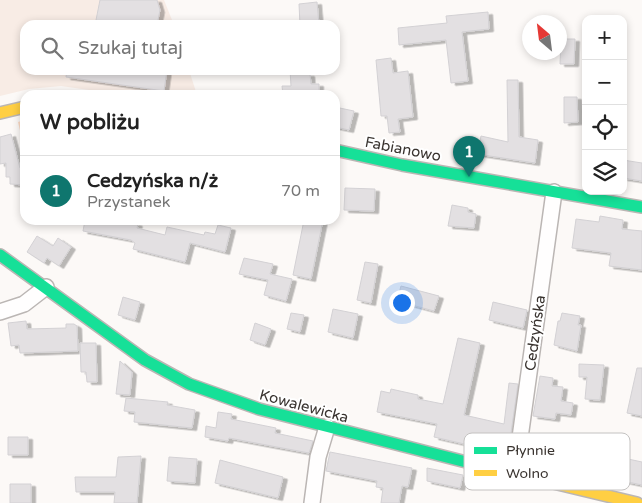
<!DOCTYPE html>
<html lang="pl">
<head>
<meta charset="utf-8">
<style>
  :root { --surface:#fff; --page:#f2f2f2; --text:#222; --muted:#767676; --line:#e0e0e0; --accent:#0f766e }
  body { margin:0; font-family:"Varela Round",sans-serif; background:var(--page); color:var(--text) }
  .controls { position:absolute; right:15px; top:15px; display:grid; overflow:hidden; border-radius:10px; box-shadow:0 2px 8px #0003 }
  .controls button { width:45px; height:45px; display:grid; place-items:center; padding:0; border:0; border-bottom:1px solid var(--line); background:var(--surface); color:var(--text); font:25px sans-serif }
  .compass { position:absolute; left:522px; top:15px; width:45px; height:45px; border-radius:50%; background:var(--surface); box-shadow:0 2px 8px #0003; rotate:332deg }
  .you { position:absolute; left:401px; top:302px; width:18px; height:18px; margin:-12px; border:4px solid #fff; border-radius:50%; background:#1a73e8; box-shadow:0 0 0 8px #1a73e833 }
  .badge { display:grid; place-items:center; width:32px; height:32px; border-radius:50%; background:var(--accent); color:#fff; font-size:16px; font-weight:700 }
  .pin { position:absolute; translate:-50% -41px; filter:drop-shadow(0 1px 2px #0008) }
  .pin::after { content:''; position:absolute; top:26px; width:18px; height:15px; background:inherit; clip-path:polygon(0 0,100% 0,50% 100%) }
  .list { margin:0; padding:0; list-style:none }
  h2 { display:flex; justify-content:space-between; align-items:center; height:65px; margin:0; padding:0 20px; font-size:21px }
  h2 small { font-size:16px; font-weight:400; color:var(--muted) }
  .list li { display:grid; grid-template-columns:32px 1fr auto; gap:15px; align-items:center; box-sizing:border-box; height:70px; padding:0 20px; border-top:1px solid var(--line) }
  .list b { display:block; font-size:19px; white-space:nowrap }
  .list p { margin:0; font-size:16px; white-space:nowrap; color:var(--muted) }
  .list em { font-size:16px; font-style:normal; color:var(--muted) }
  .icon { flex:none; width:28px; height:28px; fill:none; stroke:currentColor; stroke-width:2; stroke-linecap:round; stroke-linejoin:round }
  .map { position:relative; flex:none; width:642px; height:503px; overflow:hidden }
  .search { position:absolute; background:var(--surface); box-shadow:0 2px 8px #0003; left:20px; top:20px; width:320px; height:55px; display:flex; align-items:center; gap:12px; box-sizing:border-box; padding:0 18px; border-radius:15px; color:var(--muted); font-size:19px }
  .panel { position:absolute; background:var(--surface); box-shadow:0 2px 8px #0003; left:20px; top:90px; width:320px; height:135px; border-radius:15px }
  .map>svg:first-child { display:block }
</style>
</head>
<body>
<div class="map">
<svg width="642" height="503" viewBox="0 0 642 503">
  <defs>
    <filter id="shadow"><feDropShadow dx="4.5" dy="2.5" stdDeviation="0" flood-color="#0004"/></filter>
  </defs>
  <rect width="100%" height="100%" fill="#fcf9f7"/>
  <path fill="#f8ece5" d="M0,0h164l10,25h-149v45h164l8,25h-73l-63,-9 -32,3 -29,7z"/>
  <path fill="#fddcc7" d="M25,120v32l-7,-30z"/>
  <path fill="#e3e0e2" stroke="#d3d1d4" filter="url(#shadow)" d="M100,0h57l3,10 -3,15h-62z
    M317,2l2,23h-19l-1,-21z
    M488,12l1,17 -27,3 6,49 -17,2 -5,-43 -47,5 -1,-17 49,-5 -1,-7z
    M561,39h14l-1,25h-14z
    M391,58l2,15 15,-2 5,46 -15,2 2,13 -11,1 -2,-17h-6l-5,-56z
    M67,70h100l-3,21 -98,-14z
    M290,70h12v4h8l1,10h8v11h-36l-1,-9h9z
    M507,80h11l1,57 19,3 -3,23 -58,-9 4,-18 27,6z
    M564,97h13l1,25 -14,1z
    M335,107l19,4 -5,19 -14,-3z
    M11,134l9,34h5v17l-15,-1v-7h-4v-14l-6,1v-27z
    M623,160l19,3v18l-19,-3z
    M345,188l30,1 -1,22 -30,-1z
    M452,205l16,3v4l8,2 -2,14 -26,-2z
    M600,216l23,4 -1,9 20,2v39l-33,-4 2,-13 -39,-5 4,-29 23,3z
    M85,220h35l18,4 -1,4 28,7 2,-8 37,8 1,-3 10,2 3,-9 13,3 -6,24 -35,-9 -5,19 -52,-13 2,-6 -4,-3 -48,-9z
    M304,220h19l-12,59 -18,-4z
    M37,236l16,10 5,-8 13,9 -12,19 -12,-8 -3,5 -17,-11z
    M244,258l29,6 -3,10 22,5 -6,22 -22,-6 4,-15 -29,-6z
    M365,262l13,2 -7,39 -14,-3z
    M401,286l38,10 -5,15 -37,-10z
    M123,297l17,5 -5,18 -17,-5z
    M493,302l34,8 -4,18 -34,-8z
    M333,309l25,5 -5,24 -25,-6z
    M291,313l13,2 -4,17 -13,-3z
    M562,313l18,3 -2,9h3l-4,26 -23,-6 4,-24h2z
    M26,321l1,8 39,-1v-4h8l3,2 1,25 -58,2 -1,-8 -8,1 -3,-23z
    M255,323l16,6 -6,16 -15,-5z
    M458,338l22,5 -16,72 40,9 5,-41 9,1 -10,70 -74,-17 3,-13 -60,-12 4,-21 9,2 1,-4 27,6v4l25,5z
    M80,343h16l1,39h-10l-1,-10h-5z
    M120,361l12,11 -2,23 -14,-1z
    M579,364l25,1 -4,35 -15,-1 2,-22h-8z
    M637,368h5v48l-15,-3z
    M540,376l13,2 -1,8 11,1 -2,14 12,2 -2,12 -15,-2 -1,6 -22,-3z
    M126,398l42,4 -1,3 28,5 -3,18 -58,-6 1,-10 -11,-1z
    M218,412l14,2 -1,5 45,9 -1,5 38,8 -4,12 -80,-15 -1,3 -23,-4 1,-11 10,2z
    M8,437h20v18h-20z
    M556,438l27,6 -1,5 60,13v23l-52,-11 2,-8 -40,-9z
    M330,452l82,16 -4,19 -6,-1 -3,17h-18l2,-15 -7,-1 1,-6 -51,-10z
    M141,456l-4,47h-23l1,-11h-39l-1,-15h41l2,-20z
    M169,457l28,2 -2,24 -28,-2z
    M220,460l63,17 -5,21 -63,-15z
    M427,468l36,7 -3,13 -33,-7z
    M10,484h21v19h-21z"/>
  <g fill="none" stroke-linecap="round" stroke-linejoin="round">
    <defs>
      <path id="street" d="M0,312l24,-8 22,-17
        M515,474l39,-282
        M312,503l6,-46 9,-30"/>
      <path id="fast" d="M335,150l67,15 240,42
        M0,255l145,105 44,24 70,25 215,55"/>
      <path id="slow" d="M0,113l25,-6
        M474,464l163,39"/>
    </defs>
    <use href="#street" stroke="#bbb6b4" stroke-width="18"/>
    <use href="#fast" stroke="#bbb6b4" stroke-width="14"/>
    <use href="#slow" stroke="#bbb6b4" stroke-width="14"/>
    <use href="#street" stroke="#fffefe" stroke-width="15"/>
    <use href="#fast" stroke="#16e098" stroke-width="11"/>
    <use href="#slow" stroke="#ffcf43" stroke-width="11"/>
  </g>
  <g text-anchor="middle" stroke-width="4" stroke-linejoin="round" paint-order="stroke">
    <g font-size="15" fill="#39332f" stroke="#fff">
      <text transform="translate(403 149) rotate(11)" y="5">Fabianowo</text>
      <text transform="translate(535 333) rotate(-82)" y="5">Cedzyńska</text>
      <text transform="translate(304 406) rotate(15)" y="5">Kowalewicka</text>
    </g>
  </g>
  <rect x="464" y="433" width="166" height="57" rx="8" fill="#fff" stroke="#c4c2c1" stroke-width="1"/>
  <rect x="474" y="447" width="23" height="7" fill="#16e098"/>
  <rect x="474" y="470" width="23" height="6" fill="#ffcf43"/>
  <g font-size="14" fill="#39332f">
    <text x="506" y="455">Płynnie</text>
    <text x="506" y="478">Wolno</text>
  </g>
</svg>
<div class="controls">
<button>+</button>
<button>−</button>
<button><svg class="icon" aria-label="locate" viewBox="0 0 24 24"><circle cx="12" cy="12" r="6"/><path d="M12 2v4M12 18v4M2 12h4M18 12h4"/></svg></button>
<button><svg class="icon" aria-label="layers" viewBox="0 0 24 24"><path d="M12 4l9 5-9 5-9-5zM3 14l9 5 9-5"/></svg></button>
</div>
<svg class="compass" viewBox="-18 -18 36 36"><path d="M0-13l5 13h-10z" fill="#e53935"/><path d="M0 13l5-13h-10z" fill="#767676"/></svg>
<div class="you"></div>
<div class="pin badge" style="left:469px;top:177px">1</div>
<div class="search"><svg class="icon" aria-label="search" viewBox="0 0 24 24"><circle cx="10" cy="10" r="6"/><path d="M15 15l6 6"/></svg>Szukaj tutaj</div>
<section class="panel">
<h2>W pobliżu<small></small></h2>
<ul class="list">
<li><span class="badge">1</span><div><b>Cedzyńska n/ż</b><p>Przystanek</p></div><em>70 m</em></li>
</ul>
</section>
</div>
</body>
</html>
